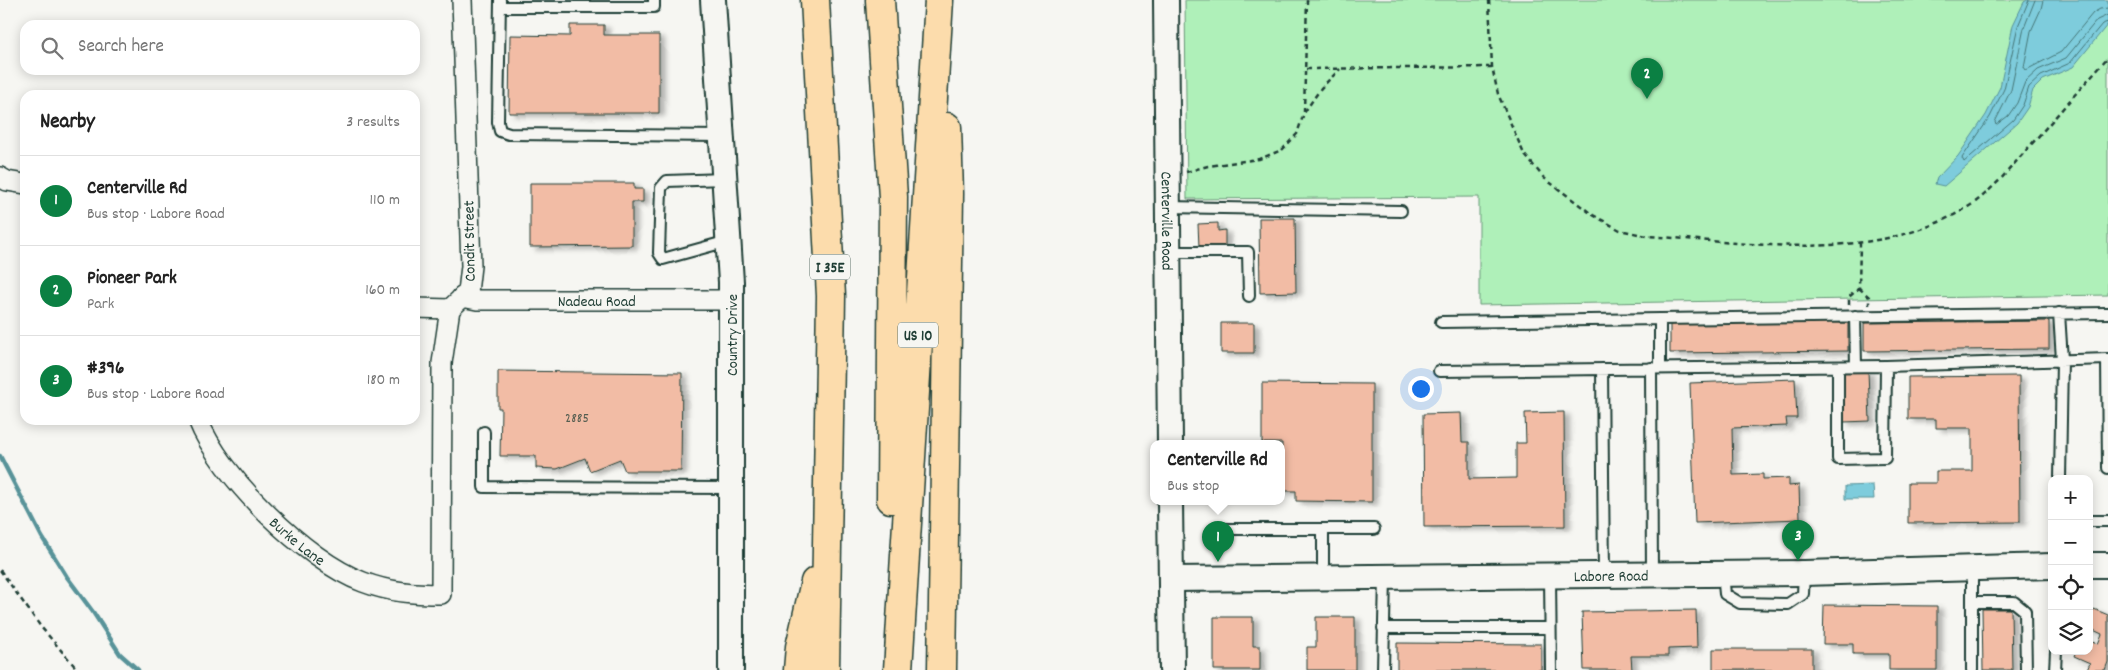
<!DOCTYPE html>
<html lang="en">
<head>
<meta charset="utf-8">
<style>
  :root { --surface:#fff; --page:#f6f6f6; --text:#222; --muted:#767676; --line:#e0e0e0; --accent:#0b8043 }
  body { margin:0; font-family:Dekko,sans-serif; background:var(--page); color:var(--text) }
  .controls { position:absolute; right:15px; bottom:15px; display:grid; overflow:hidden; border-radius:10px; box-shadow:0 2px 12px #0003 }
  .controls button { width:45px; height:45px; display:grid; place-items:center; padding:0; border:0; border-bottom:1px solid var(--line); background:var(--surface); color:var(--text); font:25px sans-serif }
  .you { position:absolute; left:1420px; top:388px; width:18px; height:18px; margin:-12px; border:4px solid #fff; border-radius:50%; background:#1a73e8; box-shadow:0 0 0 8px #1a73e833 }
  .badge { display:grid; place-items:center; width:32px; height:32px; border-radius:50%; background:var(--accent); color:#fff; font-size:16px; font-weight:700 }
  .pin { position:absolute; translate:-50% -41px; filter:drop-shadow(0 1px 2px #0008) }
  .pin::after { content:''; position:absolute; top:26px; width:18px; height:15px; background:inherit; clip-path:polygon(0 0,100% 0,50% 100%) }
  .popup { position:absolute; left:1150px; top:440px; width:135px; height:65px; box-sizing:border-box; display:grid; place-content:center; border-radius:10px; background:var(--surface); filter:drop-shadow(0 1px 4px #0005); font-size:16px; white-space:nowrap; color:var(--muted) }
  .popup b { font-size:19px; color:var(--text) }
  .popup::after { content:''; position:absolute; left:50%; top:100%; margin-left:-10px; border:10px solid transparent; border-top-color:var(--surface) }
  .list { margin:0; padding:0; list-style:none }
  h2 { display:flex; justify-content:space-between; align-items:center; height:65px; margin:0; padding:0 20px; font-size:21px }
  h2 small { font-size:16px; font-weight:400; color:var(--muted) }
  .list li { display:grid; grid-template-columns:32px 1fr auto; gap:15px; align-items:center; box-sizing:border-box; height:90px; padding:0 20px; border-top:1px solid var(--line) }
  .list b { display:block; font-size:19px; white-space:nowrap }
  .list p { margin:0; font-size:16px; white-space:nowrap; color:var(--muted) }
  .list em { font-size:16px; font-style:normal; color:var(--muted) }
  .icon { flex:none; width:28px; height:28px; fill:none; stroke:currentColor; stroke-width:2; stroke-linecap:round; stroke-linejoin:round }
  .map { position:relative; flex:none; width:2108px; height:670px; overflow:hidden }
  .search { position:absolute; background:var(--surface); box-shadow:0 2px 12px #0003; left:20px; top:20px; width:400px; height:55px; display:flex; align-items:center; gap:12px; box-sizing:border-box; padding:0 18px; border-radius:15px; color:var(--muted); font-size:19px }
  .panel { position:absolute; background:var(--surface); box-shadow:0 2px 12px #0003; left:20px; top:90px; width:400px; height:335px; border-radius:15px }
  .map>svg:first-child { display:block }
</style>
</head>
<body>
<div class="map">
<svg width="2108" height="670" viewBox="0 0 2108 670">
  <defs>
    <filter id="shadow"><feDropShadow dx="5.5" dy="3" stdDeviation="2.5" flood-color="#0004"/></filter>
  </defs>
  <rect width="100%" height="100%" fill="#f6f6f2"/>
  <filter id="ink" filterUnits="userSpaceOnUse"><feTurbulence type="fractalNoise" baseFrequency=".02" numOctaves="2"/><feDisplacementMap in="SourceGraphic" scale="10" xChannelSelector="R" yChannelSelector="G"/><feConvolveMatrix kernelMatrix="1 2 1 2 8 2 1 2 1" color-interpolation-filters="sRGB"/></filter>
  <g filter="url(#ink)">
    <path fill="#aff0b9" stroke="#679676" d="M1185,0h923v295l-629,10v-108l-292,2z"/>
    <path fill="#7eccdc" stroke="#589399" d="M2027,0h81v24l-35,43 -30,13 -10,10 -5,17 -11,16 -73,63 -9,-2 2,-6 21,-22 28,-41 14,-28 13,-62 11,-23z
      M1873,485l1,14h-29v-13z"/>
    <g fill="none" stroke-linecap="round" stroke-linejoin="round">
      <path stroke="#457677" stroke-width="1" d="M2029,0l-11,26 -14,63 -14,28 -28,41 2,4 49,-42 10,-15 6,-18 12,-11 29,-13 32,-39 6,-2
        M2035,0l-11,28 -13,62 -16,32 1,3 12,-9 9,-13 8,-21 13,-12 28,-12 31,-38 11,-5
        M2043,0l-2,9 -10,22 -7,36 2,3 35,-18 32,-39 7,-4 8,-1"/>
      <path stroke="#589399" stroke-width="4.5" d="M0,456l42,81 25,40 26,35 27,42 18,16"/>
    </g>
    <path fill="#f2bca5" stroke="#1f3d34" filter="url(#shadow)" d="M570,25h34v10h55v78h-150l1,-78 60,1z
      M530,183h104v6h9v13h-11v44l-102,1z
      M1259,218h36l1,74 -36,1z
      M1218,223v8l7,-1v17h-26l-1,-23z
      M1848,321v30l-178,2v-30z
      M2049,321v28l-185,2v-28z
      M1221,323h33v30h-33z
      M498,371l184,2 -1,98h-56l-5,-12 -30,12 -5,-13 -28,11 -21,-1v-12h-36l1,-48h-3z
      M1868,371l2,50 -26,1 -2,-50z
      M2019,376l1,146 -112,1v-40h28v-12h36v-43h-36v-9h-28v-42z
      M1795,379l2,39h-11l1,8 -55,2 1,47 30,-1v5l26,-1v8l10,-1 1,34 -105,4 -5,-140z
      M1262,383l110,1v118l-76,-1v-10h-14v-48h-20z
      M1564,412l1,114 -141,1 -1,-113 38,-1 1,29h7v37l47,-1v-35h10l-1,-30z
      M1824,605l113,1v64h-48v-16h-36v-10h-30z
      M1982,609h29l1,61h-29z
      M2094,609l14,6v47l-3,8h-18l3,-7 -16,-7 2,-5h13v-10l9,3 4,-10 -13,-6v-8z
      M1696,610l1,38 -29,1v7h-37l1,14h-48l-2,-58z
      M1214,617h39v29h7v24h-46z
      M1316,617h39v53h-48v-23h9z
      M1397,643l144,1v26h-144z
      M1713,649h99v21h-99z"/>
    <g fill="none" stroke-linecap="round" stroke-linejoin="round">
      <defs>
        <path id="service" d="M500,0l-2,122 2,9 9,3 213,2
          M500,7h154v-7
          M724,179l-57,2 -6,7 -2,65 4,6 65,-18
          M1167,207l234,4
          M1168,252h80l1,44
          M2059,313l3,47 -2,119
          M1855,316l1,50
          M1660,319v49
          M1441,322l667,-9
          M2107,359l1,109
          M1838,367v92l47,-1 1,-92
          M1651,368l1,207
          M1602,369l2,206
          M1439,371l447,-5 222,-7
          M484,432v55l247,1
          M2089,521h19
          M1225,529h98v49
          M1323,529h51
          M1972,568v102
          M1723,574l2,20 15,9 48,1 15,-10 1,-21
          M1550,576l1,94
          M1972,602h42l11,9 1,59
          M1383,628h167
          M1383,670l2,-93
          M2055,670l1,-19"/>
        <g id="minor">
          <path d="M0,177l7,4 18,3"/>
          <path id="s1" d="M462,297l15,3h254"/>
          <path d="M415,308l35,1"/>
          <path id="s2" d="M198,420c22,56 108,141 165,162 26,10 51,12 78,12l1,-231 8,-54 18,-17 3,-26 -9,-266"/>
        </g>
        <g id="tertiary">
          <path d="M713,0l18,282v388"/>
          <path id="s3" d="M1166,0l4,443"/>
          <path d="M1170,501l2,169"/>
          <path d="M2089,565h19"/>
          <path id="s4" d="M1171,579l633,-6 248,-7"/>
        </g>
        <path id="motorway" d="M815,0l16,296 -6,374
          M880,0l13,197 -2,302
          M798,670l2,-23 15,-65
          M898,670l41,-670
          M942,670l7,-476 -2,-67"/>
      </defs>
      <use href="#service" stroke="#1f3d34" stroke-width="14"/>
      <use href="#minor" stroke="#1f3d34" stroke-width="22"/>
      <use href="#tertiary" stroke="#1f3d34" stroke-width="28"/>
      <use href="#motorway" stroke="#1f3d34" stroke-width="31"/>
      <path stroke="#1f3d34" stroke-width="2.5" stroke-dasharray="5 4" stroke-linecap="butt" d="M1489,0l3,67 6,27 26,60 20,24 49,37 27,15 27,6c105,7 231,29 324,-31 11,-7 20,-17 29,-25l108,-123
        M1306,69l186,-2
        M1304,112l3,-112
        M1186,172l22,-6 51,-7 23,-9 15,-16 7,-21 17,-25 19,-19
        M1859,288l10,9v8
        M1849,305v-8l10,-9 1,-45
        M0,570l41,57 37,43"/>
      <use href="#service" stroke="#f6f6f2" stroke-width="10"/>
      <use href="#minor" stroke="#f6f6f2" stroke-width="19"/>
      <use href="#tertiary" stroke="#f6f6f2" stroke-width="24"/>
      <use href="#motorway" stroke="#fcdcac" stroke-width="28"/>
    </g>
  </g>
  <g text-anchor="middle" stroke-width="4.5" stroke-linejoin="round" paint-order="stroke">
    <g font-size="14" fill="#545d50">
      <text x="577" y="422">2885</text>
    </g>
    <g fill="#f6f6f2" stroke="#60746d" stroke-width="1">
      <rect x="810" y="254.5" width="40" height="25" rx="4"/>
      <rect x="898" y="322.5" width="40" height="25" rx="4"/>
    </g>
    <g font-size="15" font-weight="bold" fill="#1f3d34">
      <text x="830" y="272">I 35E</text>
      <text x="918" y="340">US 10</text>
    </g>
    <g font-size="16" fill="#1f3d34" stroke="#f6f6f2">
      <text dy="6" stroke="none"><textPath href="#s3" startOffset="221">Centerville Road</textPath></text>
      <text transform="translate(468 241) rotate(-91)" y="6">Condit Street</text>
      <text dy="6" stroke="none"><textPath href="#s1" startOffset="135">Nadeau Road</textPath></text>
      <text transform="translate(731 335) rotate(-90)" y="6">Country Drive</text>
      <text dy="6" stroke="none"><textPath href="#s2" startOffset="158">Burke Lane</textPath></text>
      <text dy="6" stroke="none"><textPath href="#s4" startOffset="440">Labore Road</textPath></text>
    </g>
  </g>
</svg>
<div class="controls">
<button>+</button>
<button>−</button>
<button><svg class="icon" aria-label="locate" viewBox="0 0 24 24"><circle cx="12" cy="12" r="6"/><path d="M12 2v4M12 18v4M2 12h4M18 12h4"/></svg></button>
<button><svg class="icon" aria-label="layers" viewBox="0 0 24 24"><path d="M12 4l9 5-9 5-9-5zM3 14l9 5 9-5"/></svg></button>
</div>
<div class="you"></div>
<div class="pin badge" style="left:1218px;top:562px">1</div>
<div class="popup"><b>Centerville Rd</b>Bus stop</div>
<div class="pin badge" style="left:1647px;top:99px">2</div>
<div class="pin badge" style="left:1798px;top:561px">3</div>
<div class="search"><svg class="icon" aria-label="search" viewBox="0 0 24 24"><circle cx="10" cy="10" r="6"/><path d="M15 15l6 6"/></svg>Search here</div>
<section class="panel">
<h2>Nearby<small>3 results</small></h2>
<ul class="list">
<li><span class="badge">1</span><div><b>Centerville Rd</b><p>Bus stop · Labore Road</p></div><em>110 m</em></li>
<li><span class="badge">2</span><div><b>Pioneer Park</b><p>Park</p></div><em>160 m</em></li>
<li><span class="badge">3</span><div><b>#396</b><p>Bus stop · Labore Road</p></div><em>180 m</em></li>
</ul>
</section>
</div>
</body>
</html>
